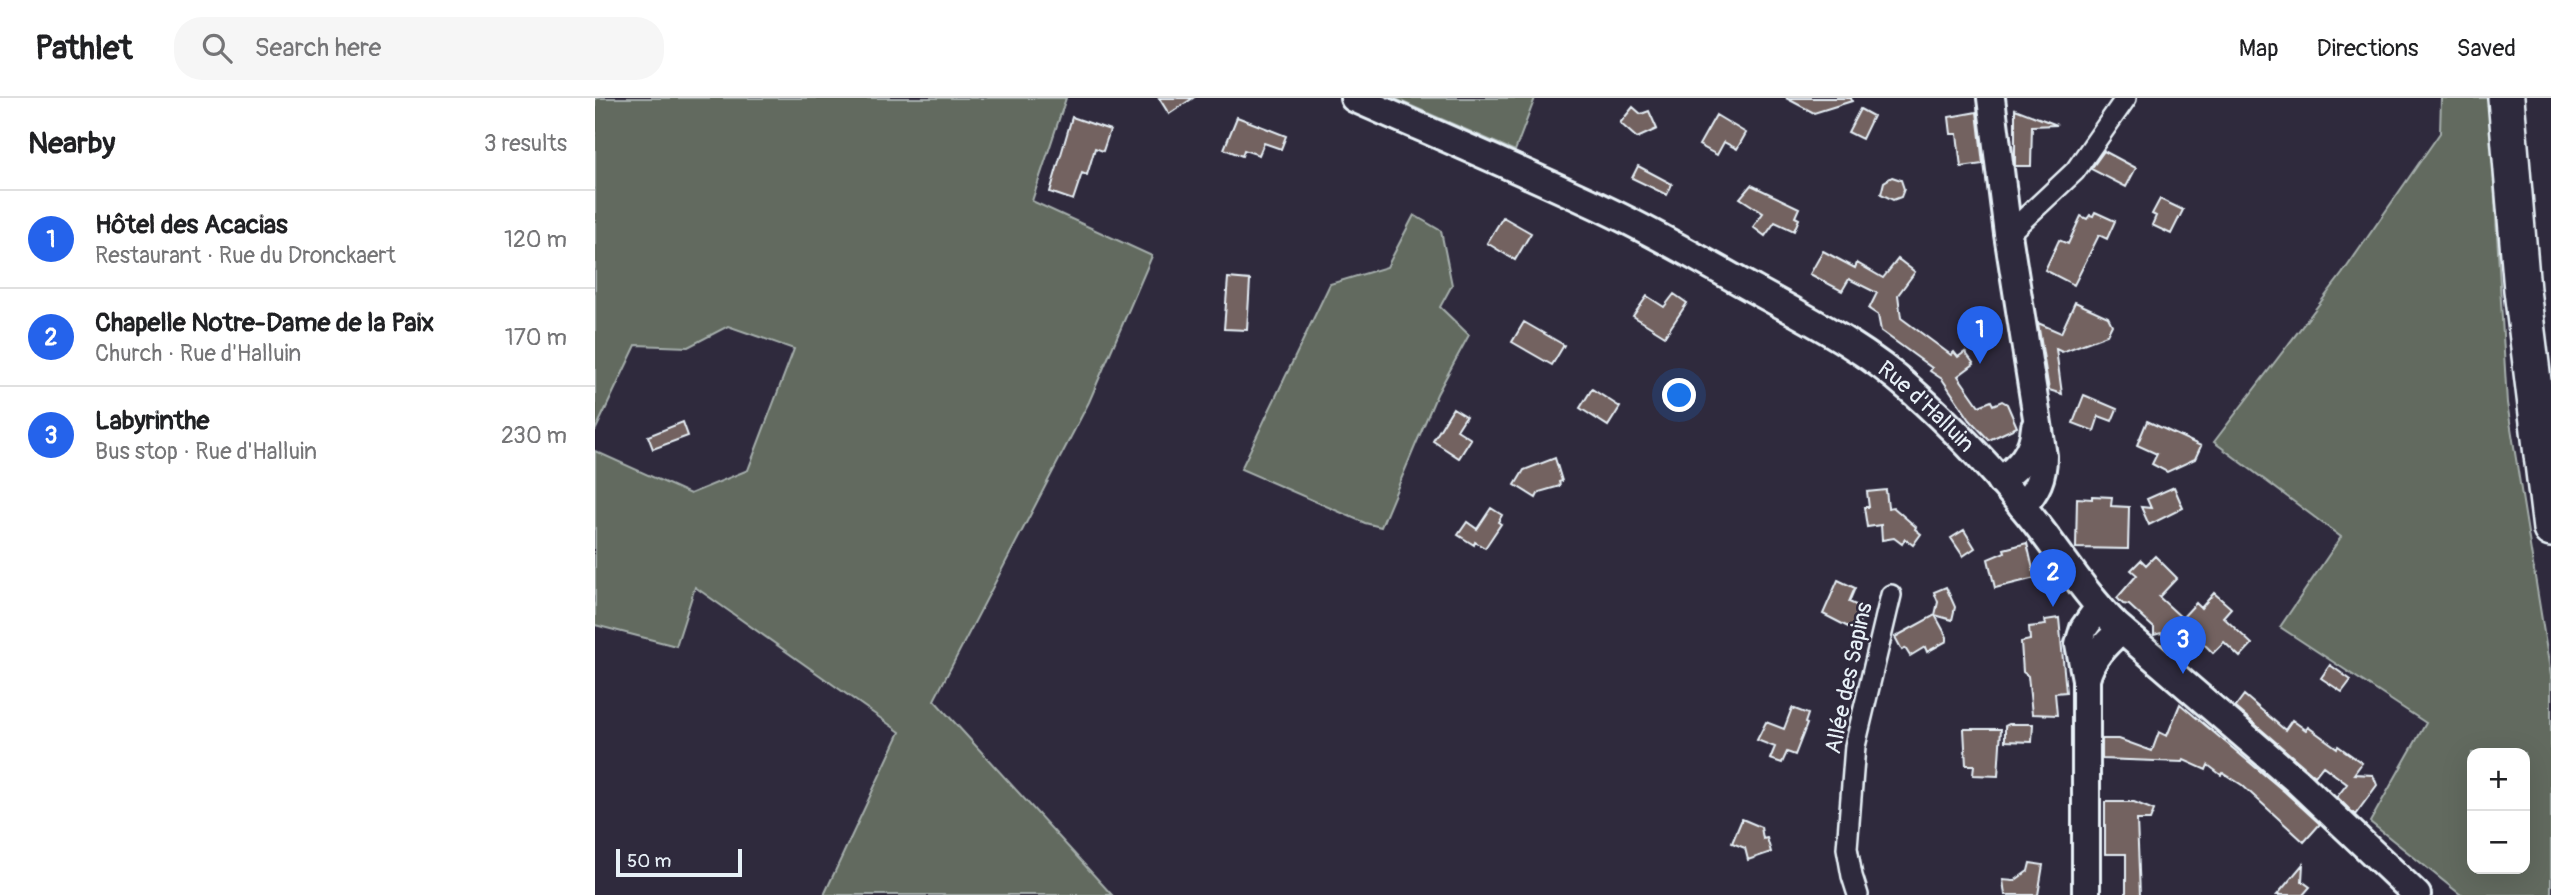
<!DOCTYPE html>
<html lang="en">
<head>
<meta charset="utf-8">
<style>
  :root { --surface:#fff; --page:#f6f6f6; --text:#202124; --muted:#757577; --line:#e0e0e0; --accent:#2563eb }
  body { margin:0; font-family:Pangolin,sans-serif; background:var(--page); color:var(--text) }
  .controls { position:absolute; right:21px; bottom:21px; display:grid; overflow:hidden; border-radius:14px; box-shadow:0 7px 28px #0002 }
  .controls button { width:63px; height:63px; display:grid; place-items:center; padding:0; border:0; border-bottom:2px solid var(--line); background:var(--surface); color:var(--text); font:35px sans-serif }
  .scale { position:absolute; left:21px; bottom:18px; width:126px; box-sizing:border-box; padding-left:7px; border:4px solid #e8f1f8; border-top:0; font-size:19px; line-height:24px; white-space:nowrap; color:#e8f1f8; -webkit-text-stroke:5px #2f2a3d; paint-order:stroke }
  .you { position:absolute; left:1085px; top:298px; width:24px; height:24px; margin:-18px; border:5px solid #fff; border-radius:50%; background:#1a73e8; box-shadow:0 0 0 10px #1a73e833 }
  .badge { display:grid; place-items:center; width:46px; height:46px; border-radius:50%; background:var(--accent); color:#fff; font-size:23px; font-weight:700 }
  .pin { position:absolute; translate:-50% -58px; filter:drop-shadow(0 2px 4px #0008) }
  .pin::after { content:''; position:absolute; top:37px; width:24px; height:21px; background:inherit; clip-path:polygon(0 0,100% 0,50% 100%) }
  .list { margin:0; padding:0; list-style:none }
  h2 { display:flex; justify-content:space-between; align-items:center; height:91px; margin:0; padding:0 28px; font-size:30px }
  h2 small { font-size:23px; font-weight:400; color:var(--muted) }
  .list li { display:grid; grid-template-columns:46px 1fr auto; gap:21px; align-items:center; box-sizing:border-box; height:98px; padding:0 28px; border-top:2px solid var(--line) }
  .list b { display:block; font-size:26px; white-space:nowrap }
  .list p { margin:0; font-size:23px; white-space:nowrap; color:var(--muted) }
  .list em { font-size:23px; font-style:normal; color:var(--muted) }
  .icon { flex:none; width:38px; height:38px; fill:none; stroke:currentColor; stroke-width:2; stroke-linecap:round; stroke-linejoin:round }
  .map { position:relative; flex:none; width:1956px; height:797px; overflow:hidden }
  header { display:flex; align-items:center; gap:42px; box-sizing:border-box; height:98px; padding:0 35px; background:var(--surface); border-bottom:2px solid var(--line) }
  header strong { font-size:33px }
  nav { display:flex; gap:38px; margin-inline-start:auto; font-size:24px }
  .search { width:490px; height:63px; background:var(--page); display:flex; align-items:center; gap:18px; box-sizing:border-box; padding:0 24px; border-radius:28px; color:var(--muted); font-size:26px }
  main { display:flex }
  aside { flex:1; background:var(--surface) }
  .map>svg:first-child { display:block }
</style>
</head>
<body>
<header>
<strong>Pathlet</strong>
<div class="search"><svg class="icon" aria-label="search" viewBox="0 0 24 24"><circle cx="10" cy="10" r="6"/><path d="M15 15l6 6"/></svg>Search here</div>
<nav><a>Map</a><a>Directions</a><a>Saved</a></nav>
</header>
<main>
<aside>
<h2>Nearby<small>3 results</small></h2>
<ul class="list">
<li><span class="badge">1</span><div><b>Hôtel des Acacias</b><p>Restaurant · Rue du Dronckaert</p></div><em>120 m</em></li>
<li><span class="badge">2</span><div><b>Chapelle Notre-Dame de la Paix</b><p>Church · Rue d'Halluin</p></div><em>170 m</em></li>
<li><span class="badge">3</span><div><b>Labyrinthe</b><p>Bus stop · Rue d'Halluin</p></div><em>230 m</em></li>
</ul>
</aside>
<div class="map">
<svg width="1956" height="797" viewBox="0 0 1956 797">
  <rect width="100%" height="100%" fill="#2f2a3d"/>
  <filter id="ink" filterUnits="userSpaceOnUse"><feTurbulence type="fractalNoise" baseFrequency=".0143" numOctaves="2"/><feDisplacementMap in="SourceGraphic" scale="14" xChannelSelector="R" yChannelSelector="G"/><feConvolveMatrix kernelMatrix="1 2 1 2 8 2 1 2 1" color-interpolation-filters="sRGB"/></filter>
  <g filter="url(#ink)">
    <path fill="#626b5f" stroke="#a5aeac" stroke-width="2" fill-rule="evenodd" d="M0,0h471l-34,103 120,55 -63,146 -155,298 178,195h-288l76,-163 -205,-145 -19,59 -81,-21v-174l95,43 58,-24 46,-121 -66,-23 -40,21 -52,-2 -41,86z
      M798,0h142l-20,53z
      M1846,0h48l18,305 44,273v219h-90l-91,-73 56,-99 -146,-96 61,-90 -127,-95 128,-168 98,-141zM1877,655h53v116h-53z
      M819,117l27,16 11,54 -12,22 29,28 -32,59 -56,133 -16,-4 -124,-54 89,-185 57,-17z"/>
    <path fill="#736260" stroke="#e8f1f8" stroke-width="2" d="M564,0h34l-24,16z
      M1191,0h65l1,3 -38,12z
      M1038,9l8,7 8,-3 8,18 -20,9 -17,-15z
      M1265,11l13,7 -11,23 -14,-7z
      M1420,11l42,16 -25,1 -1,40h-16z
      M1382,14l6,52 -22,3 -4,-33h-6l-2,-17z
      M1121,17l30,18 -9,16 -13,-7 -7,13 -18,-10z
      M477,19l38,13 -7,21 -8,-3 -8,27 -5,-2 -9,27 -23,-8z
      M642,19l49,19 -5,13 -17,-6 -5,12 -15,-5 -2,6 -18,-7z
      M1509,53l32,17 -10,19 -35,-18z
      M1043,68l34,18 -5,11 -35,-17z
      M1297,79l9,3 3,9 -3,8 -8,3 -12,-6 3,-12z
      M1156,87l48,23 -4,9 4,2 -5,12 -19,-9 -10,14 -12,-9 10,-14 -23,-15z
      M1565,101l23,11 -12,24 -19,-9 4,-9 -4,-2z
      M1500,114l20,9 -8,18 -8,-4 -25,50 -29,-15 14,-30 9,4 13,-28 6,3 3,-4 3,1z
      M908,119l28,16 -16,27 -28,-17z
      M1228,153l32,17 2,-5 26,15 15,-19 17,13 -17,23 3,23 50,37 3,-3 4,5 7,-5 9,12 -16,12 21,30 12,-5 2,4 9,-4 5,3 10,23 -28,13 -19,-20 -28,-41 -12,-8 2,-3 -51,-37 -3,-16 -9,-6 8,-16 -28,-14 -7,12 -32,-17z
      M633,180l22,2 -3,50 -23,-1z
      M1079,196l13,9 -22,33 -32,-20 14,-20 17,11z
      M1480,204l33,15 4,8 -5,10 -45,17 -6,-3 6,45 -13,-4 -11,-67 23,10z
      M929,224l40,23 -12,20 -40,-23z
      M997,291l28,18 -12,19 -28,-18z
      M1489,297l33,14 -5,12 -13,-5 -5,15 -21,-8z
      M858,310l13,8 -9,14 14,9 -12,19 -26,-17z
      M1552,323l54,25 -6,13 -28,13 -15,-8 5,-10 -20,-9z
      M88,324l5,14 -35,13 -5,-13z
      M960,360l7,23 -3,1 1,4 -21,6 -3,6 -21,-13 9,-15z
      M1579,389l9,21 -34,17 -8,-18 10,1 -4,-9z
      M1291,392l2,18 5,-1 23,20 -1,2 6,5 -8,11 -8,-6 -3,5 -8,-6 -12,2 -1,-15 -14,2 -3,-20h5l-2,-15z
      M1497,398l20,1 -1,9 18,1 -1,42 -52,-1 1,-50 15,1z
      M896,410l11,7 -4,7 3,2 -16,24 -10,-6 -1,3 -16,-10 9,-13 10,7z
      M1369,432l11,18 -12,8 -12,-18z
      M1432,445l8,35 -40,10 -7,-29 17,-7 -1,-3z
      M1560,458l22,22 -18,19 23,21 14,-15 5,5 13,-15 17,15 -8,9 29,27 -12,13 -16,-15 -11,11 -28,-28 -15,17 -9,-9 -7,2v-7l-25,-23 -6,-1 -6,-6 20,-23 -6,-5 10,-10 5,5z
      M1243,482l17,8 -6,14 16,7 -9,22 -33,-17z
      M1351,489l9,20 -3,13 -17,-5 3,-13 -4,-10z
      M1340,517l12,22v4l-20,11 -2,-5 -15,9 -5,-8 -3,2 -7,-13z
      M1464,520l7,74 -11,1 2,22 -25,-1 -4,-38 -5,-4 -2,-30 9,-2 -1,-13 17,-2 -1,-5z
      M1735,567l21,15 -9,12 -21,-14z
      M1649,597l41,35 7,-10 14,10 2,-3 29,21 1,-2 24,17 -8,11 19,1 4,10 -22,30 -18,-18 10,-13 -24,-18 -8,10 -80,-69z
      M1585,606l105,88 35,32 -16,18 -62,-57 -19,-12 -2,2 -13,-10 -2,5 -22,-10 -1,2 -81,-3v-20h17l33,12 7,-19 8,4z
      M1197,610l16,6 -3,9 2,1 -12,31 -8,-3 -5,11 -12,-4 5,-12 -18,-7 9,-18 18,7z
      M1414,626h24l-1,18 -27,-1v-15z
      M1369,631h37l-3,47 -25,-1 1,-10h-8z
      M1510,704h29l20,8 -4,10h-13l3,75h-14v-41h-21z
      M1147,721l19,8 2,12 4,-1 4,14 -23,8 -3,-12 -13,-5z
      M1435,765l13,2 -5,30h-33l-2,-15 11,1 14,-10z
      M1708,766l-1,17 8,6 -7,8h-26z"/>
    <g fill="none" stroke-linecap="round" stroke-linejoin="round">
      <defs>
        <path id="street" d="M1413,136l67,-63 51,-73
          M1263,797l-6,-19 -5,-28 8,-102 36,-151"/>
        <g id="secondary">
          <path id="s1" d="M759,0c84,37 169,73 252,112 51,24 100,53 149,80 54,30 110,58 156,100 43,38 84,82 120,127 29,36 53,76 85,108l180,155 121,115"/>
          <path d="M1396,0l17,136 35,222c0,21 -6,35 -21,50"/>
          <path d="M1405,383c20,-15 33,-28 35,-54"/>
          <path d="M1491,581c6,-22 18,-34 35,-49"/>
          <path d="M1491,797v-216l-7,-35 5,-16 15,-21"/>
        </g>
        <path id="highway" d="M1911,0l16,192 29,239"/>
      </defs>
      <use href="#street" stroke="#e8f1f8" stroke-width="24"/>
      <use href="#secondary" stroke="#e8f1f8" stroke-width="32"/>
      <use href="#highway" stroke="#e8f1f8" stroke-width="40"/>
      <use href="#street" stroke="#2f2a3d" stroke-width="19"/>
      <use href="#secondary" stroke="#2f2a3d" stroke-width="26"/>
      <use href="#highway" stroke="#2f2a3d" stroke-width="35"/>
    </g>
  </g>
  <g text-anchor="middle" stroke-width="5" stroke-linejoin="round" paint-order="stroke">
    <g font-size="23" fill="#e8f1f8" stroke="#2f2a3d">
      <text dy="8" stroke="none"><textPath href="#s1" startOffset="653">Rue d'Halluin</textPath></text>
      <text transform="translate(1253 580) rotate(-78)" y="8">Allée des Sapins</text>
    </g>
  </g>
</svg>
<div class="controls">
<button>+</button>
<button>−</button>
</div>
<div class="scale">50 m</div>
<div class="you"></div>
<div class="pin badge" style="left:1385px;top:266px">1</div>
<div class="pin badge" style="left:1458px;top:509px">2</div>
<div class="pin badge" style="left:1588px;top:576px">3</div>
</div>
</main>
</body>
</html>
